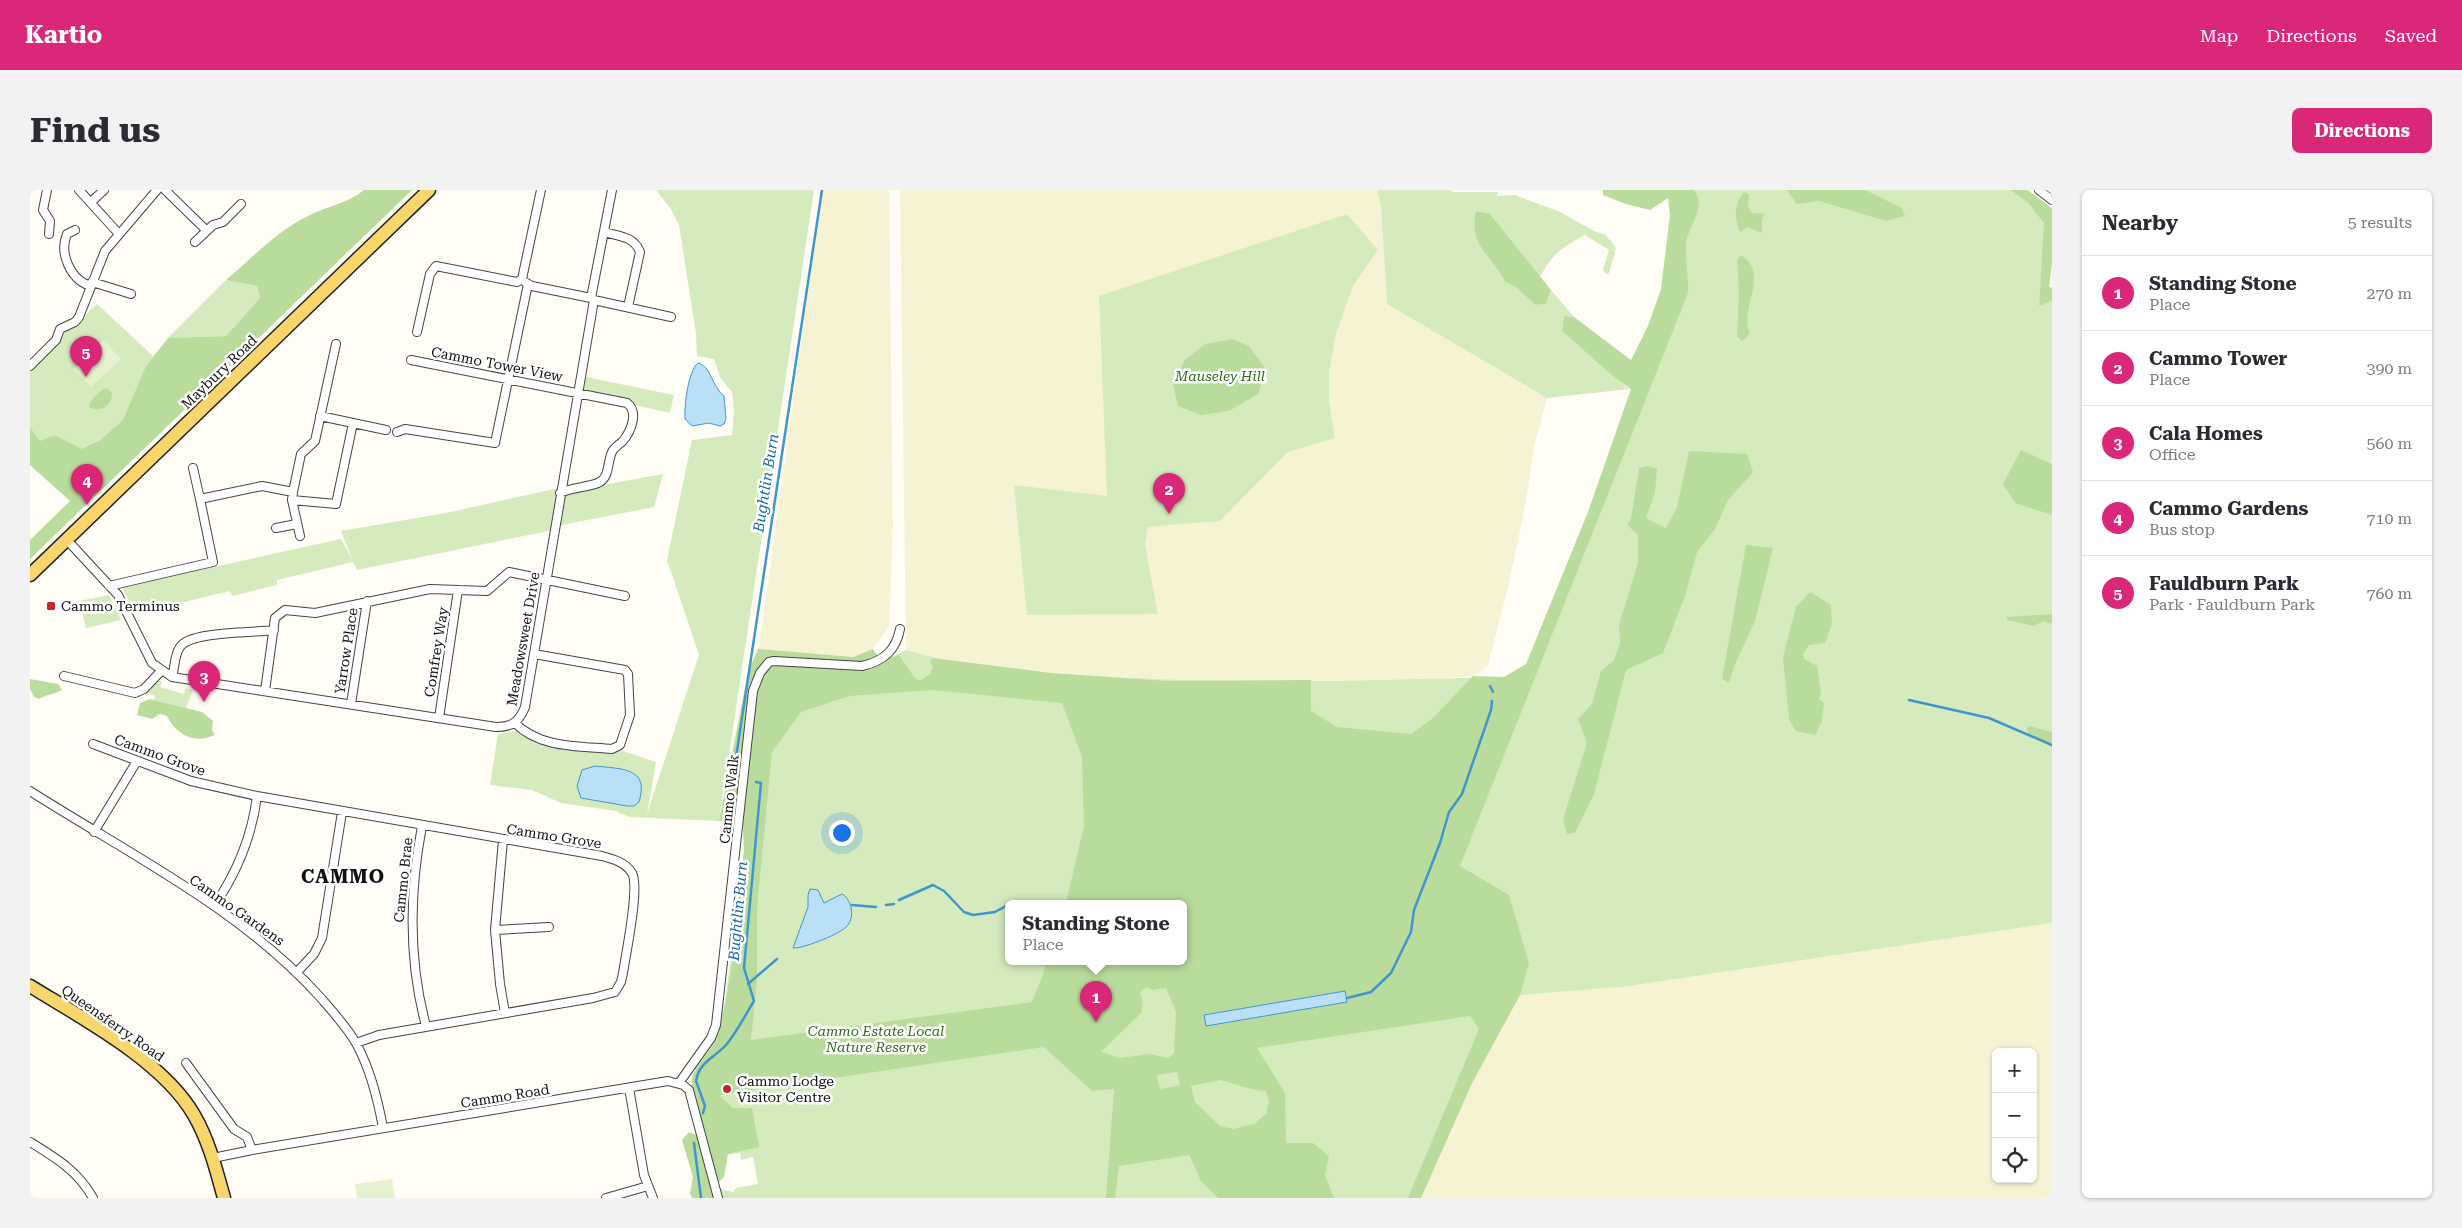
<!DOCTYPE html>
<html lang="en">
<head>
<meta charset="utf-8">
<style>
  :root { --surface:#fff; --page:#f2f2f3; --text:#2b2b33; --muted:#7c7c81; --line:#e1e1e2; --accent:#db2777 }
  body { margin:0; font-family:"Roboto Serif",serif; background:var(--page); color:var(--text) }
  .controls { position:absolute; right:15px; bottom:15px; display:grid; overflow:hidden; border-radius:8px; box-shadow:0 1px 4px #0004 }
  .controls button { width:45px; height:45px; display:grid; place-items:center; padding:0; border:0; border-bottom:1px solid var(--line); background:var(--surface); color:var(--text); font:25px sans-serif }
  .you { position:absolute; left:811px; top:642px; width:18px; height:18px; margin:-12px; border:4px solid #fff; border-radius:50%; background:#1a73e8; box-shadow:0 0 0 8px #1a73e833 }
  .badge { display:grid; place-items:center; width:32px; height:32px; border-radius:50%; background:var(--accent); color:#fff; font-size:16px; font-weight:700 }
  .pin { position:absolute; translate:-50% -41px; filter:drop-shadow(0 1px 2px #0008) }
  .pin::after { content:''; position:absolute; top:26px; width:18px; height:15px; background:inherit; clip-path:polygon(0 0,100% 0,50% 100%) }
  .popup { position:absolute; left:975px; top:710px; width:182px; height:65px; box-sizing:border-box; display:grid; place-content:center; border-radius:8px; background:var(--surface); filter:drop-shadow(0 1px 4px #0005); font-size:16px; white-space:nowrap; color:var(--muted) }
  .popup b { font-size:19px; color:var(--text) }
  .popup::after { content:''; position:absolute; left:50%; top:100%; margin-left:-10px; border:10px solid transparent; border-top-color:var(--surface) }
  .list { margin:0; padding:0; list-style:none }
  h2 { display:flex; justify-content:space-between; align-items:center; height:65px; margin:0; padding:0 20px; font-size:21px }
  h2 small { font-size:16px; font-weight:400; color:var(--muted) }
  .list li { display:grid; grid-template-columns:32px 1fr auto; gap:15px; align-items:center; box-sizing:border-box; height:75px; padding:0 20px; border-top:1px solid var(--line) }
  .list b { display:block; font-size:19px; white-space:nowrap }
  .list p { margin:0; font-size:16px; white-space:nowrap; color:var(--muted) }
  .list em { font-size:16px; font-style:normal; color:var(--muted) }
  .icon { flex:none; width:28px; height:28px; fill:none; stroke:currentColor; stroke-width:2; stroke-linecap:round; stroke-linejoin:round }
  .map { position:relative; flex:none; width:2022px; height:1008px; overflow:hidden; border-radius:8px }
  header { display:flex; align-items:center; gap:30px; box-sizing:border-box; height:70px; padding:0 25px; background:var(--accent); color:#fff }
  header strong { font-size:24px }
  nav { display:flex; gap:28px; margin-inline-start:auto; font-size:18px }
  .intro { display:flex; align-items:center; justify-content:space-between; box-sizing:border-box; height:120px; padding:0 30px }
  h1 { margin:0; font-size:35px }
  .button { padding:12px 22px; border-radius:8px; background:var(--accent); color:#fff; font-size:18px; font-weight:700 }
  main { display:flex; gap:30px; padding:0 30px }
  aside { flex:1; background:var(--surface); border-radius:8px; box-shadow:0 1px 4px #0004 }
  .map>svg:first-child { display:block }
</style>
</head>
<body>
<header>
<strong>Kartio</strong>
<nav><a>Map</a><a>Directions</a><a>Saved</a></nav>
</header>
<div class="intro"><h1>Find us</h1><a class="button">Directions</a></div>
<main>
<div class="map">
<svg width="2022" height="1008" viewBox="0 0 2022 1008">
  <rect width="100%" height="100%" fill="#fffdf5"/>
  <path fill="#f6f3d4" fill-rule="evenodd" d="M792,0h67l4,339 -4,98 -16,22 -20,8 -94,-8z
    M870,0h477l4,16 6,98 160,94 -13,49 -8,55 -17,81 -21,83 -15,10 -60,4 -246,1 -116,-8 -113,-13 -32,-10zM1348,60l-25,36 -17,48 -7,39v28l6,36 -47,15 -68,69 -72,6 -3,17 13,69 -51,-117 -7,-200z
    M2022,733v275h-631l51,-115 48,-88 102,-8zM1966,862h37v127h-37z"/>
  <path fill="#d5ebbd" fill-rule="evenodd" d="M626,0h158l-95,631 -90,-4 -13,-6 -55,-8 -29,-13 -42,-5 8,-51 18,-3 21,12 73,10 10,-3 36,12 -9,52 52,-159 -32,-95 25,-120 40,-5 2,-23 -2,-20 -12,-15 -6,-18 -17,-3 -1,-23 -17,-108 -8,-16z
    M1347,0h74l1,2h46l-1,4 18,-1 45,17 34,19 12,4 10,13 -7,25 -3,1 -3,-4 6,-20 -24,-15c-24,13 -32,18 -45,42l-50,-63 -4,41 13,14 6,13 12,6 18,17 11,-1 5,-14 23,27 -10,-1 -2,15 67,58 -82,9 -160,-94 -6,-98z
    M1647,0h350l19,13 -7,103 13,-5v622l-430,64 -102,8 -48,88 -51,115h-699l-2,-9 13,3 3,-4 22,-4 -5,-27 -12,3 -1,-7 -29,4 -20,-77 6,-15 18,-24 10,-39 19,-151 -1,-26 15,-133 110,-25 38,-17c59,18 124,22 187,26 146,9 294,4 441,0l138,-346zM978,713h176v58h-176z
    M1317,24l31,36 -25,36 -17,48 -7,39v28l6,37 -47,14 -68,69 -72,6 -3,17 13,70 -131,1 -13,-130 93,11 -8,-200z
    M196,90l31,6 3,12 -34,38 -58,2z
    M67,114l56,52c-13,20 -16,45 -30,64 -10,13 -27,22 -41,30l-27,-15 -15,7 -10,-15v-59l30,-27 7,-13 8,-4z
    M556,187l88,18 -4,18 -87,-20z
    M633,284l-9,33 -97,19 3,-33z
    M529,298l-6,42 -196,40 -4,-8 -76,18v5l-45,11 -2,-5 -95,23 -13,-27 219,-48 12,22 -12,-30 105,-18z
    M79,405l12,25 -35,8 -7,-27z
    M129,490l3,2 -2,5 24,7 1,-6 8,2 -7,18 -32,-8 1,-4 -8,-3z"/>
  <path fill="#b9dc9c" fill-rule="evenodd" d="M334,0h48l-382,369v-19l40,-39 -40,-36v-38l10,14 15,-6 27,14 18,-9 23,-20 23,-54 22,-28 58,-2 34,-38 -3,-12 -31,-6c26,-22 51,-49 82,-64 19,-10 39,-12 56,-26z
    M1573,0h90c14,12 -2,35 -6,48 -3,10 2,40 1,55l-228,573 49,29 20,68 -9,32 -48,88 -51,115h-13l71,-169 -9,-13 -213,32 28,45 1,50h27l16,13 -4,19 9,23h-116l-17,-17 -12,-26 -70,11 -4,32h-9l8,-109 -22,2 -48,-44 -325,48 14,13h19l7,39 -31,7 -4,23 -6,6 -26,-90c-3,-28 16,-33 24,-54 18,-55 21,-130 28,-188l-1,-26 -24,-4 29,-149 10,-23 95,8 20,-8 9,12 17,-6 15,22 6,4 10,-7 3,-8 -3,-3 2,-5 119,15 116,8 144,-1v31l26,16 74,7 22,-16 40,-42 31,1 22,-13 62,-152 43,-123 -17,-12 -52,-46 2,-15 10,1 57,43 17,-34 13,-37 9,-75 -2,-16 -18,12 -24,-6 -23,-9zM902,500l130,13 20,54 2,69 -18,77h118v58h-136l-16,41 -281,38 6,-61v-71l15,-156 29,-40 48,-16zM1116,797l6,3 14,-2 10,24 -2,42 -6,4 -18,-4 -30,4 -19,-6 40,-39 2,-10 -3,-10zM1316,802l1,10 -141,24zM1147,882l3,13 -20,4 -3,-14zM1190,890c16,4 30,10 46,11l3,10 -3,13 -12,10 -21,5 -13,-3 -25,-24 -4,-16z
    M1757,0h78l37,18 3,8 -19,5 -67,-20 -22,3z
    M1981,0h16l25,18v55l-3,24 3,1v13l-13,5 5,-83 -16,-20z
    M1714,2l5,3 -1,12 4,6 13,1 -3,5v14l-14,-6 -8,5c-6,-12 -6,-30 4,-40z
    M1446,21l14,3 61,76 -5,14 -11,1 -18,-17 -12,-6c-13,-27 -37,-36 -29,-71z
    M1713,66c26,20 -4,52 7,78l-8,7 -5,-5 2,-43 -2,-32 2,-4z
    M1203,149l16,7 17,23 -8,25 -29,17 -28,4 -23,-9 -5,-21 12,-25 20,-16z
    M77,198l5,5c1,11 -11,21 -23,14 1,-8 10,-16 18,-19z
    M1991,260l31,14v51l-37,-12 -12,-19z
    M1659,261l58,3 6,18 -25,28 -13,29 -18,23 -12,44 -22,57 -37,17 -32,124 -19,39 -8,1 -4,-15 24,-76 -9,-24 14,-15 9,-33 13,-11 6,-17 -1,-18 19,-62v-28l-11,-10 4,-6 8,-51 9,-2 9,3 -2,23 -9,26 20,10 11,-21z
    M1716,355l27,3 -18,73 -20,43 -6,19 -7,-4z
    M1780,402l21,13 1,19 -7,19 -16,2 -6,9 1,5 13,7 4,26 -2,7 5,4 -2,18 -7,14 -19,-4 -7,-12 -6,-62 13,-50z
    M2022,424v10l-9,-3 -9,5 -27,-6v-3z
    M0,489l28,5 4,6c-8,5 -16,4 -23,9l-5,-2 -4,-8z
    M120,509l52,13 11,9 -1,9 3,5c-20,9 -38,1 -48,-19l-7,-2 -8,5 -15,-4 3,-12z
    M1999,536l23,6v15l-24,-12 -1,-7z
    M659,942l9,4 17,62h-23l-2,-4 3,-17 -11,-37z"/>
  <path fill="#e6f2cf" d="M73,150l18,19 -30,28 -18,-18z
    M362,989l3,19h-38l-2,-14z"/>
  <path fill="#b9e0f7" stroke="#3f96cf" d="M668,173c12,2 15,25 26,33l2,23 -2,5 -4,2 -11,-3 -17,3 -7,-7c-1,-12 3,-48 13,-56z
    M565,576c26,3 55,1 44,36l-5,4h-7l-46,-8 -4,-12 5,-16z
    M780,699l8,1 6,13 18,-9c10,5 14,26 3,34 -8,7 -43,21 -52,20l15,-41v-12z
    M1315,801l2,11 -141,24 -2,-11z"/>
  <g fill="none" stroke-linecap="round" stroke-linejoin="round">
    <path stroke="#3f96cf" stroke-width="2.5" d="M1460,496l3,6
      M1879,510l80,18 63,27
      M706,588l-3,-1 89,-587
      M869,710l34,-15 11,6 20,21 9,3 22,-3 13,-7
      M985,713h3
      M822,715l24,2
      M856,715l8,-1
      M718,794l29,-25
      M1317,808l24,-6 20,-19 20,-41 3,-22 26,-67 9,-31 13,-18 29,-84 1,-9
      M673,923l2,-7 -9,-25c3,-19 18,-23 30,-36 11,-13 19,-30 28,-44l-10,-33 17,-185 -5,-1
      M664,953l7,55"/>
    <defs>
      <path id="street" d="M17,0l-4,20 7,11 -1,13
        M49,0l40,44
        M135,0l41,40
        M2009,0l13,10
        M61,12l13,-12
        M45,40l-8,4c-8,19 3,45 23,52
        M574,42c14,4 30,4 36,20l-12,55
        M165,52l18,-17 10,-3 18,-18
        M492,89l19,-89
        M62,92l39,12
        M495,92l7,4 59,12
        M564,110l77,17
        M387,142l13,-58 6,-8 81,16 5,-3
        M381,170l216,43c12,9 4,28 -4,38 -4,4 -9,6 -11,11 -5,10 -2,26 -14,31 -13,5 -26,4 -38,10
        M0,176l26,-26 4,-11 15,-7 4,-5 26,-66 52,-61
        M290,226l66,14
        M367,242l8,-3 90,14 33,-159
        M163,278l7,31
        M262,310l44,4 17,-81
        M246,338l21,-4
        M270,346l-8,-36 1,-8 8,-38 14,-13 21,-97
        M37,350l51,55 34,68 20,14 324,50c16,0 23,-5 29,-20l69,-407 -3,-2 21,-108
        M79,396l104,-24 -13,-63 62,-13 31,6
        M34,486l71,17 9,-4 17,-18
        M142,487c3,-9 2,-22 8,-30 10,-16 74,-14 94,-17
        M235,501l10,-73 10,-8 30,3 115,-24 57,2 22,-19 116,24
        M321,514l16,-103
        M409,528l19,-128
        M485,533c24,25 64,23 97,26l8,-4 10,-30 -2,-41 -3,-4 -91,-16
        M63,554l98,37 66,15 345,60c11,3 23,6 30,17 8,14 -6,80 -9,100l-2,9 -6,10 -22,6 -214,37 -23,8
        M0,601c99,63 211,118 290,206 13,15 28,31 37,48 14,26 21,55 26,83
        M392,636c-13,68 -14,133 4,200
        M64,642l43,-71
        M473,650l-8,90 5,54 5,29
        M184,716c22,-32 38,-70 43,-110
        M465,740l54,-3
        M267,782l17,-18 8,-16 20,-126
        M156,873l48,66 13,8 5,13
        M649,893l32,-45 5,-13 37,-334 7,-18 9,-11 5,-1 88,5c22,-5 34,-16 38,-37
        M599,898l15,87 9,23
        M0,952c26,16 48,29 63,56
        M183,968l39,-8 416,-69 15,4 6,5 29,108
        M576,1008l42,-12"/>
      <path id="primary" d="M0,385l399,-385
        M0,796c52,32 133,75 164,129 15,26 22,54 30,83"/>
    </defs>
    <use href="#street" stroke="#444" stroke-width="10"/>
    <use href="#primary" stroke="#222" stroke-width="15"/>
    <use href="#street" stroke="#fff" stroke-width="8"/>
    <use href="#primary" stroke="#f9d66b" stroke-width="12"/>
  </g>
  <g fill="#c4262e" stroke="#fff" stroke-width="2">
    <rect x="16" y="411" width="10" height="10" rx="2.5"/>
    <circle cx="697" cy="899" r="5"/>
  </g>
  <g text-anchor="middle" stroke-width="5" stroke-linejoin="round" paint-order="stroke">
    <g font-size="14" fill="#111" stroke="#fff">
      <text transform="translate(467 174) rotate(11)" y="5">Cammo Tower View</text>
      <text transform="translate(189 182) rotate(-44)" y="5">Maybury Road</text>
      <text transform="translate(493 449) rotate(-80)" y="5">Meadowsweet Drive</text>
      <text transform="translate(316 461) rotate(-81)" y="5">Yarrow Place</text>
      <text transform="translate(406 462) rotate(-81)" y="5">Comfrey Way</text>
      <text transform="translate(130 565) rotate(20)" y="5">Cammo Grove</text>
      <text transform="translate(699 609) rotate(-84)" y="5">Cammo Walk</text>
      <text transform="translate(524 646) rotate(9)" y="5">Cammo Grove</text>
      <text transform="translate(373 690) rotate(-84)" y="5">Cammo Brae</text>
      <text transform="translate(207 720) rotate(35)" y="5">Cammo Gardens</text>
      <text transform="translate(83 833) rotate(35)" y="5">Queensferry Road</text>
      <text transform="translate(475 906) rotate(-9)" y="5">Cammo Road</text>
    </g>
    <g font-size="14" font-style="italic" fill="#2f6b1f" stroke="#fff">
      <text x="1190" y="191">Mauseley Hill</text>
      <text x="846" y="846">Cammo Estate Local<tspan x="846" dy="16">Nature Reserve</tspan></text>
    </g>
    <g font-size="14" fill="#111" stroke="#fff" text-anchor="start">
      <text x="31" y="421">Cammo Terminus</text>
      <text x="707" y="896">Cammo Lodge<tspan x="707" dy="16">Visitor Centre</tspan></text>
    </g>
    <g font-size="15" font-style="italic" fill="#1768a6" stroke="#fff">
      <text transform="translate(736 293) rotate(-81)" y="5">Bughtlin Burn</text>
      <text transform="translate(708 721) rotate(-85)" y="5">Bughtlin Burn</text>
    </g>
    <g font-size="19" font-weight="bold" letter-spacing="1" fill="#111" stroke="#fff">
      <text x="313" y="693">CAMMO</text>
    </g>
  </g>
</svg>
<div class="controls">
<button>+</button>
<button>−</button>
<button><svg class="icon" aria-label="locate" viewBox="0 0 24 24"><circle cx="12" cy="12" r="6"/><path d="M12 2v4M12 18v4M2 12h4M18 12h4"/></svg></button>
</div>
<div class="you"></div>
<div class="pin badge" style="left:1066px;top:832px">1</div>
<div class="popup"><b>Standing Stone</b>Place</div>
<div class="pin badge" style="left:1139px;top:324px">2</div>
<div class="pin badge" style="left:174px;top:512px">3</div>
<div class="pin badge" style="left:57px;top:315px">4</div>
<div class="pin badge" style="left:56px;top:187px">5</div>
</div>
<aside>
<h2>Nearby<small>5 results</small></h2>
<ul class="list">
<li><span class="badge">1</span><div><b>Standing Stone</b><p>Place</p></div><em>270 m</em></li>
<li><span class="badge">2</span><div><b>Cammo Tower</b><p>Place</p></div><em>390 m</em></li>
<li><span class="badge">3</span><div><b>Cala Homes</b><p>Office</p></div><em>560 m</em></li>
<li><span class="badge">4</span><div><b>Cammo Gardens</b><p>Bus stop</p></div><em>710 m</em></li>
<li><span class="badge">5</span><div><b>Fauldburn Park</b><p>Park · Fauldburn Park</p></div><em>760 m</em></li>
</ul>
</aside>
</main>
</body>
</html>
